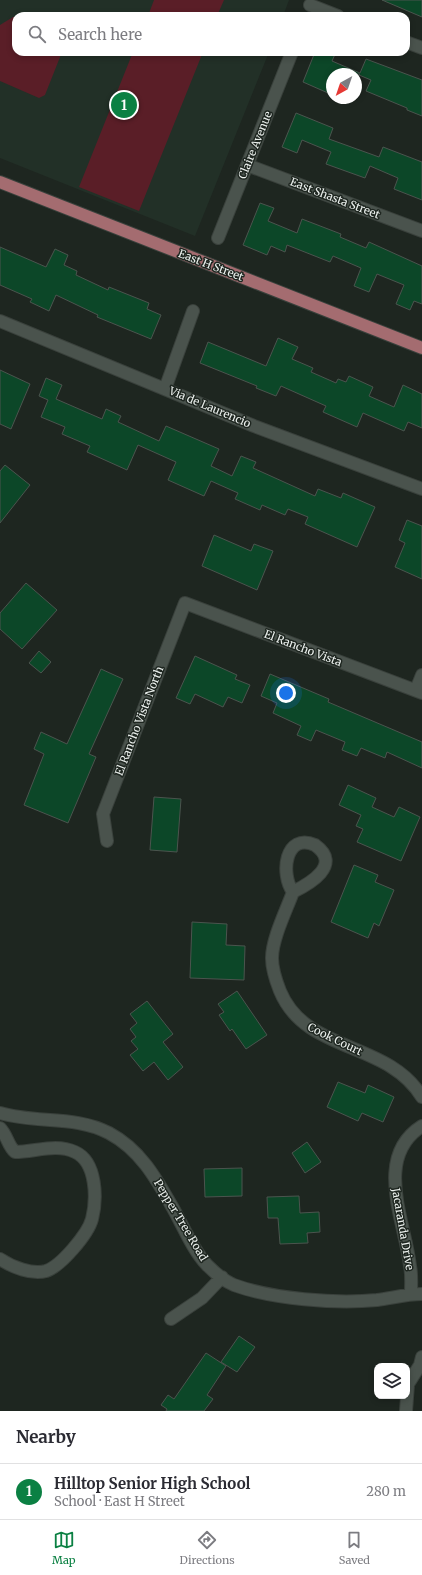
<!DOCTYPE html>
<html lang="en">
<head>
<meta charset="utf-8">
<style>
  :root { --surface:#fff; --page:#f7f7f7; --text:#2b2b33; --muted:#7c7c81; --line:#e1e1e2; --accent:#0b8043 }
  body { margin:0; font-family:Merriweather,serif; background:var(--page); color:var(--text) }
  .controls { position:absolute; right:12px; bottom:12px; display:grid; overflow:hidden; border-radius:8px; box-shadow:0 2px 6px #0003 }
  .controls button { width:36px; height:36px; display:grid; place-items:center; padding:0; border:0; border-bottom:1px solid var(--line); background:var(--surface); color:var(--text); font:20px sans-serif }
  .compass { position:absolute; left:326px; top:68px; width:36px; height:36px; border-radius:50%; background:var(--surface); box-shadow:0 2px 6px #0003; rotate:220deg }
  .you { position:absolute; left:286px; top:693px; width:14px; height:14px; margin:-10px; border:3px solid #fff; border-radius:50%; background:#1a73e8; box-shadow:0 0 0 6px #1a73e833 }
  .badge { display:grid; place-items:center; width:26px; height:26px; border-radius:50%; background:var(--accent); color:#fff; font-size:13px; font-weight:700 }
  .pin { position:absolute; translate:-50% -50%; border:2px solid #fff; box-shadow:0 1px 4px #0006 }
  .list { margin:0; padding:0; list-style:none }
  h2 { display:flex; justify-content:space-between; align-items:center; height:52px; margin:0; padding:0 16px; font-size:17px }
  h2 small { font-size:13px; font-weight:400; color:var(--muted) }
  .list li { display:grid; grid-template-columns:26px 1fr auto; gap:12px; align-items:center; box-sizing:border-box; height:56px; padding:0 16px; border-top:1px solid var(--line) }
  .list b { display:block; font-size:15px; white-space:nowrap }
  .list p { margin:0; font-size:13px; white-space:nowrap; color:var(--muted) }
  .list em { font-size:13px; font-style:normal; color:var(--muted) }
  .icon { flex:none; width:22px; height:22px; fill:none; stroke:currentColor; stroke-width:2; stroke-linecap:round; stroke-linejoin:round }
  .map { position:relative; flex:none; width:422px; height:1411px; overflow:hidden }
  .search { position:absolute; background:var(--surface); box-shadow:0 2px 6px #0003; left:12px; right:12px; top:12px; height:44px; display:flex; align-items:center; gap:10px; box-sizing:border-box; padding:0 14px; border-radius:12px; color:var(--muted); font-size:15px }
  .sheet { height:108px; background:var(--surface) }
  nav { display:flex; justify-content:space-around; align-items:center; box-sizing:border-box; height:56px; border-top:1px solid var(--line); background:var(--surface); font-size:11px; color:var(--muted) }
  nav a { display:grid; justify-items:center; gap:2px }
  nav .on { color:var(--accent) }
  .map>svg:first-child { display:block }
</style>
</head>
<body>
<div class="map">
<svg width="422" height="1411" viewBox="0 0 422 1411">
  <rect width="100%" height="100%" fill="#1e2620"/>
  <path fill="#223027" d="M0,0h289l-6,16h-267v36h253l-74,184 -195,-78z"/>
  <path fill="#5a1e27" d="M154,0h70l-7,16h-69z
    M13,17h3v35h46l-17,43 -6,3 -39,-17v-56z
    M133,52h70l-64,159 -60,-24z"/>
  <path fill="#0c4728" stroke="#4b544e" d="M382,0h40v17z
    M315,52h21l-4,9 28,12 6,-14 56,21v36l-15,-6v-2l-41,-17 5,-11 -12,-5 1,-1h-28v10l-4,9 -25,-11z
    M296,113l37,15 -4,11 50,18 4,-10 39,15v38l-28,-11 4,-11 -28,-12 -5,12 -39,-14 5,-12 -29,-12 -5,13 -15,-6z
    M260,203l14,5 -6,13 29,12 5,-14 39,15 -1,3 26,11 3,-6 53,24v38l-8,-3 -4,9 -14,-6 8,-19 -27,-11 -8,18 -15,-6 7,-18 -28,-12 -3,6 -43,-17 -2,7 -14,-6 -4,9 -24,-10z
    M0,247l46,20 9,-18 13,6 -4,10 13,6 -1,4 32,15 1,-3 40,16 -2,6 14,6 -10,24 -54,-22 1,-2 -42,-20 -7,16 -19,-9 2,-3 -32,-14z
    M278,338l20,9 -6,12 21,9 -2,4 25,11 2,-4 8,3 3,-6 24,11 -4,9 25,11 9,-22 19,9v34l-14,-6 -4,9 -41,-18 -6,14 -34,-15 3,-6 -45,-20 -5,10 -20,-8 1,-2 -57,-23 8,-21 58,24z
    M0,370l30,14 -19,45 -11,-5z
    M46,378l16,7 -6,14 46,20 4,-10 15,7 -3,6 41,19 7,-15 53,23 -8,17 21,10 9,-20 15,6 -3,6 62,28 3,-7 23,9 2,-5 32,14 -18,40 -52,-23 3,-7 -20,-8 -3,6 -23,-10 -2,5 -25,-11 3,-6 -27,-12 -7,15 -36,-16 8,-18 -38,-17 -11,25 -40,-18 3,-6 -28,-12 3,-7 -24,-10 7,-17 -9,-4z
    M5,465l25,20 -30,38v-52z
    M407,520l15,6v53l-27,-12 10,-24 -6,-3z
    M214,535l37,16 3,-7 19,7 -16,39 -55,-24z
    M26,583l31,27 -35,39 -22,-20v-16z
    M39,651l12,11 -10,11 -12,-10z
    M195,656l42,19 -2,4 15,6 -8,18 -14,-6 -5,10 -28,-13 -5,10 -14,-6z
    M101,669l22,10 -34,75 7,3 -28,66 -44,-18 20,-51 -10,-5 7,-17 26,12z
    M270,674l59,25 -1,3 94,40v26l-35,-16 -2,6 -24,-10 -4,8 -15,-6 3,-8 -29,-12 -5,11 -14,-6 4,-9 -28,-13 4,-10 -16,-7z
    M348,785l28,13 -4,9 22,10 5,-10 21,10 -19,44 -44,-19 6,-13 -7,-3 5,-11 -22,-10z
    M154,797l27,2 -4,53 -27,-2z
    M354,865l24,10 -3,7 19,8 -15,36 -5,-3 -6,15 -37,-16z
    M192,922l35,2 -1,21 19,1 -1,34 -54,-2z
    M237,991l30,44 -21,14 -14,-20 -2,2 -11,-16 5,-3 -6,-8z
    M147,1001l26,33 -10,8 20,25 -15,13 -14,-18 -11,9 -13,-16 8,-6 -7,-8 5,-4 -6,-8 7,-6 -7,-9z
    M338,1082l27,11 3,-8 26,12 -11,25 -21,-9 -4,8 -31,-14z
    M307,1142l14,20 -16,11 -13,-20z
    M242,1168v28l-37,1 -1,-28z
    M299,1196l1,17 19,-1 1,20 -13,1 1,10 -28,1 -2,-26h-10l-1,-21z
    M239,1336l16,11 -18,25 -16,-10z
    M206,1353l20,13 -19,29 6,4 -9,12h-38l1,-2 -6,-4 7,-10 6,4z"/>
  <g fill="none" stroke-linecap="round" stroke-linejoin="round">
    <defs>
      <path id="minor" d="M310,5l28,11
        M406,42l16,6
        M247,165l175,66
        M218,238l74,-186
        M0,321l254,105 168,63
        M165,389l28,-78
        M416,690l6,-15
        M107,841l-4,-27 82,-211 237,90
        M293,892c-13,-18 -8,-60 22,-47 28,20 -6,39 -22,47 -7,19 -21,47 -21,66 0,11 4,23 8,33 26,63 107,49 142,106
        M0,1113c36,11 75,2 109,20 32,17 48,47 65,77 10,18 19,40 33,55 7,7 17,16 27,20 38,14 102,19 143,15 15,-2 30,-6 45,-6
        M0,1128c7,7 8,18 15,24 20,0 41,-9 60,0 22,10 22,47 17,67 -4,15 -31,47 -46,52 -14,4 -34,-4 -46,-12
        M411,1294c0,-9 1,-19 -1,-28 -5,-45 -37,-109 12,-140
        M171,1319l31,-21 20,-21
        M406,1411l2,-27 12,-19 2,-8"/>
      <path id="major" d="M0,182l422,166"/>
    </defs>
    <use href="#minor" stroke="#3a413c" stroke-width="14"/>
    <use href="#major" stroke="#3a413c" stroke-width="14"/>
    <use href="#minor" stroke="#4a534d" stroke-width="12"/>
    <use href="#major" stroke="#a46c70" stroke-width="12"/>
  </g>
  <g text-anchor="middle" stroke-width="3" stroke-linejoin="round" paint-order="stroke">
    <g font-size="11" fill="#ecf1ee" stroke="#1e2620">
      <text transform="translate(255 145) rotate(-68)" y="4">Claire Avenue</text>
      <text transform="translate(335 198) rotate(21)" y="4">East Shasta Street</text>
      <text transform="translate(211 265) rotate(21)" y="4">East H Street</text>
      <text transform="translate(210 407) rotate(23)" y="4">Via de Laurencio</text>
      <text transform="translate(303 648) rotate(21)" y="4">El Rancho Vista</text>
      <text transform="translate(139 721) rotate(-69)" y="4">El Rancho Vista North</text>
      <text transform="translate(335 1039) rotate(26)" y="4">Cook Court</text>
      <text transform="translate(181 1220) rotate(59)" y="4">Pepper Tree Road</text>
      <text transform="translate(403 1229) rotate(80)" y="4">Jacaranda Drive</text>
    </g>
  </g>
</svg>
<div class="controls">
<button><svg class="icon" aria-label="layers" viewBox="0 0 24 24"><path d="M12 4l9 5-9 5-9-5zM3 14l9 5 9-5"/></svg></button>
</div>
<svg class="compass" viewBox="-18 -18 36 36"><path d="M0-13l5 13h-10z" fill="#e53935"/><path d="M0 13l5-13h-10z" fill="#7c7c81"/></svg>
<div class="you"></div>
<div class="pin badge" style="left:124px;top:105px">1</div>
<div class="search"><svg class="icon" aria-label="search" viewBox="0 0 24 24"><circle cx="10" cy="10" r="6"/><path d="M15 15l6 6"/></svg>Search here</div>
</div>
<section class="sheet">
<h2>Nearby<small></small></h2>
<ul class="list">
<li><span class="badge">1</span><div><b>Hilltop Senior High School</b><p>School · East H Street</p></div><em>280 m</em></li>
</ul>
</section>
<nav>
<a class="on"><svg class="icon" aria-label="map" viewBox="0 0 24 24"><path d="M3 6l6-2 6 2 6-2v14l-6 2-6-2-6 2zM9 4v14M15 6v14"/></svg>Map</a>
<a><svg class="icon" aria-label="directions" viewBox="0 0 24 24"><path d="M12 3l9 9-9 9-9-9zM9 14v-3h6M13 9l2 2-2 2"/></svg>Directions</a>
<a><svg class="icon" aria-label="saved" viewBox="0 0 24 24"><path d="M7 4h10v16l-5-4-5 4z"/></svg>Saved</a>
</nav>
</body>
</html>
